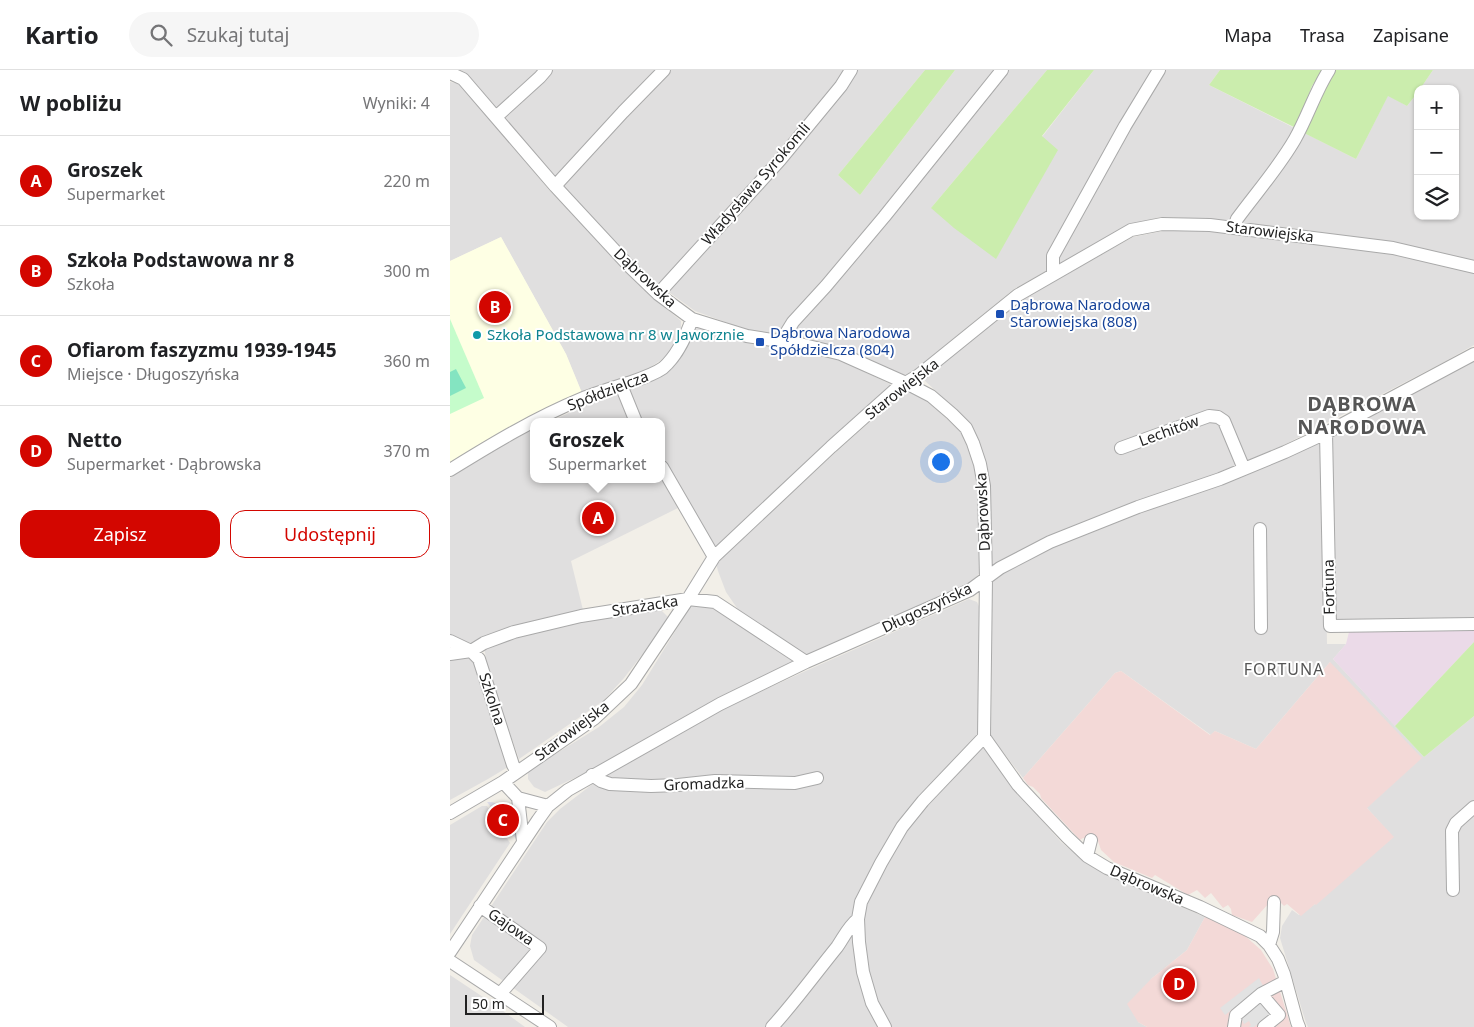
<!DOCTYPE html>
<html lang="pl">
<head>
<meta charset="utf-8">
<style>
  :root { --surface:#fff; --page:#f6f6f6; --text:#202124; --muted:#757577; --line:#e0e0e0; --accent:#d30600 }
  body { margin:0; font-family:"Noto Sans",sans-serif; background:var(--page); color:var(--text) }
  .controls { position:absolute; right:15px; top:15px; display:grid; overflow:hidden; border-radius:10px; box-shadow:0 1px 4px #0004 }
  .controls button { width:45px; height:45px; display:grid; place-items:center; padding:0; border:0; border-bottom:1px solid var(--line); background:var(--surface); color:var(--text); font:25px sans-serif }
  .scale { position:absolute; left:15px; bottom:12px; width:79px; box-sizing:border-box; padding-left:5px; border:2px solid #222; border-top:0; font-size:14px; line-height:18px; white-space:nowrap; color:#222; -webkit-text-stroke:4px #fff; paint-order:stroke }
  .you { position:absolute; left:490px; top:391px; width:18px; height:18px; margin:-12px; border:4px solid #fff; border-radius:50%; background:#1a73e8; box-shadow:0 0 0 8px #1a73e833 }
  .badge { display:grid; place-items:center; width:32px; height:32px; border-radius:50%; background:var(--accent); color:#fff; font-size:16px; font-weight:700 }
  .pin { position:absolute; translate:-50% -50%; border:2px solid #fff; box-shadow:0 1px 5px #0006 }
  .popup { position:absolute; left:80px; top:348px; width:135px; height:65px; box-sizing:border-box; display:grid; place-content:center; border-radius:10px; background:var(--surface); filter:drop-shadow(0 1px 4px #0005); font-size:16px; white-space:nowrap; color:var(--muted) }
  .popup b { font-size:19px; color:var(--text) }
  .popup::after { content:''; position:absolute; left:50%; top:100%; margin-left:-10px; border:10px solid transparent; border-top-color:var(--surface) }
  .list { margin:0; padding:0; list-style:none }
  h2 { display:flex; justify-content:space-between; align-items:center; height:65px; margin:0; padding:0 20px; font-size:21px }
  h2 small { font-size:16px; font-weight:400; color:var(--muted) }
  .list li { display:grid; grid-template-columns:32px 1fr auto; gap:15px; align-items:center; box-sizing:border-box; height:90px; padding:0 20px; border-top:1px solid var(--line) }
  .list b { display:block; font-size:19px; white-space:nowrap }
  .list p { margin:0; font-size:16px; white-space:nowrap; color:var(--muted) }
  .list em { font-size:16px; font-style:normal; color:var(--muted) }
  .actions { display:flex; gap:10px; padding:15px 20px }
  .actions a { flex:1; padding:11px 0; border:1px solid var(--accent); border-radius:15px; text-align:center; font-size:18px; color:var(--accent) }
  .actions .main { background:var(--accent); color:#fff }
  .icon { flex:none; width:28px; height:28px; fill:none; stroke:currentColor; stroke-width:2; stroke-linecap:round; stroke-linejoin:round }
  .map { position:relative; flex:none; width:1024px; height:957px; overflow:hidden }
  header { display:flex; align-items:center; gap:30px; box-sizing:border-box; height:70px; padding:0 25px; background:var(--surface); border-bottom:1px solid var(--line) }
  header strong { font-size:24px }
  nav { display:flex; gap:28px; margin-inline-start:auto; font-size:18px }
  .search { width:350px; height:45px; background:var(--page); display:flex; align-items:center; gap:12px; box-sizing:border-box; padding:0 18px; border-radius:28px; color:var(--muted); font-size:19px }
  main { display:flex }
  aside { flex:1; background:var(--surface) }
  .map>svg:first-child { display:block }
</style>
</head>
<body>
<header>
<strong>Kartio</strong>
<div class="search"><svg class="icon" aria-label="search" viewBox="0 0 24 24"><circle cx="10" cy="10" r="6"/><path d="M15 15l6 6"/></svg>Szukaj tutaj</div>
<nav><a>Mapa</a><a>Trasa</a><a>Zapisane</a></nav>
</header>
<main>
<aside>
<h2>W pobliżu<small>Wyniki: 4</small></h2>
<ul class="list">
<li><span class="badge">A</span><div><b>Groszek</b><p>Supermarket</p></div><em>220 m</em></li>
<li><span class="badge">B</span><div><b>Szkoła Podstawowa nr 8</b><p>Szkoła</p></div><em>300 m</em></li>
<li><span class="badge">C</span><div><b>Ofiarom faszyzmu 1939-1945</b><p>Miejsce · Długoszyńska</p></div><em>360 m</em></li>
<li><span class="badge">D</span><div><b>Netto</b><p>Supermarket · Dąbrowska</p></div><em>370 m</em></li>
</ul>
<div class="actions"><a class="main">Zapisz</a><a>Udostępnij</a></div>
</aside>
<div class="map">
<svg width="1024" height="957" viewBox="0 0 1024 957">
  <rect width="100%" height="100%" fill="#f2efe8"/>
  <path fill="#e0dfdf" d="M10,0h387l-74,89 -114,127 -25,-22 -72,-78 -98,-114z
    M407,0h68l-87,105 22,20 95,-125h92l-116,138 111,-71 52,-67h126l-11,15 147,74 32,-64 19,11 11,-14v124h37v-127h-35l13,-19h41v191l-82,-19 -94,-13 -90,-10 -47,-2 -33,8 -114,64 -99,81 -10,5 -39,-15 -23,-12 -40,-10 -27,-2 -29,-6 -52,-19 -29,-21z
    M0,12l12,2 87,106 106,109 26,22v11l-13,23 -20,14 -66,24 -16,-39 -65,-117 -51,24z
    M759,160l184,24 81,18v73l-30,17 -162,84 -292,121 -2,-82 -34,-77 -31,-29 100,-80 110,-62 30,-6z
    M244,255l52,16 31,7 29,2 34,10 52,25 -176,164 -54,-89v-38h-21l-12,-34 31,-13z
    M1024,290v259l-140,3 -4,-187z
    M459,321l20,11 32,30 7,14 8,22 2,19 2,86 -13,12 -161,72 -67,-46 -13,-19 -8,-21 -2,-8 120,-111 64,-57z
    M167,322l15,30h-83l35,-16z
    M84,358v51h128v-1l16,30 -107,53 12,49 -101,28 -11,5 -10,-2 -11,-7v-156l42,-27z
    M874,367l3,207h19l-13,15 91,98 50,-41v311h-166l-2,-4 -26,-85 2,-12 10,-16 7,5 16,-11 78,-67 -26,-29 -37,-146 -74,87 -41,-18 -4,4 -90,-64 -6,2 -92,105 -32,-42 1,-154 13,-10 48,-26z
    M519,529l8,3 4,9 -2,124 -61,64 -61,104 22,124h-311l-94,-67 -4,-14 2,-11 75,-113 13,-13 51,-39 114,-62 85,-39z
    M242,534l22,3 81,54 -77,37 -114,66 -59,28 -11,-5 -6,-8v-8l71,-44 25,-20 18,-22z
    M209,538l11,11 -46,59 -21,23 -84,58 -29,-82 -6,-29 30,-10 69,-18z
    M0,578l17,8 8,8 33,103 -20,12 -38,21z
    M532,675l31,42 48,55 23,19 23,14 98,42 -18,33 -36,29 -13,43 9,5h-256l-14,-26 -11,-32 -2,-64 42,-76z
    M32,736h5l23,37 -60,91v-109z
    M0,905l42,28 33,24h-75z"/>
  <path fill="#f3d9d7" d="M880,592l92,96 -55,50 27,29 -78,68 -1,-1 -14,12 -14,-12 -3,2 -4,-4 -11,1 -17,19 -20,-7 -1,-6 -3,-4 -5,3 -12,-15 -6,5 -8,-8 -9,5 -33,-20 -3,3 -38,-16 -13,-12 -3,-9 -15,-3 -3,2 -39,-42 -1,-4 -7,-7 -5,-2 -5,-7 92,-105 6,-2 89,64 5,-4 41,18z
    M755,847l21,9 18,9 17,15 12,19 18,58h-144l-9,-5 -11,-18 24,-25 36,-29z"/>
  <path fill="#ebdae8" d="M1024,558v14l-79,84 -62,-67 13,-15 3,-12z"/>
  <path fill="#feffe4" d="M51,167l65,117 16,39 -77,37 -55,35v-204z"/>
  <path fill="#cbedad" d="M475,0h30l-95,125 -22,-20z
    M597,0h47l-52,66 16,14 -62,109 -42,-31 -23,-20z
    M770,0h103l-11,16 -16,42 -87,-43z
    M884,0h99l-13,19h-2v3l-11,14 -19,-10 -32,63 -54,-27z
    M1024,572v74l-50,41 -29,-31z"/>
  <path fill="#c5fccb" d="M0,249l34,79 -34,16z"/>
  <path fill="#84e4c1" d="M6,299l10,19 -16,8v-24z"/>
  <path fill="#e2e2e2" d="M809,908l4,8 -38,29 -5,-7z
    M811,932l11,12 -18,13h-5l2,-2 -2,-4 -5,3 -3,-6z"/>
  <path fill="#dcdce8" d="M37,732h5l12,4 7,8 5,10v15z"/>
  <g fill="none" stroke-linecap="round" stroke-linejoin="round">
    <defs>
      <path id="minor" d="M0,3l13,6 92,107 76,82 27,26 34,25 55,17 57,9 37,9 65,29 25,13 21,18 14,14 7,15 7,21 4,22 2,92 -2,159 34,48 49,52 20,19 20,12 93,39 60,29 9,9 9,14 6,15 13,48 2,5
        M46,47l44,-40 6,-7
        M105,116l68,-74 41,-42
        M784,158l3,-9c19,-26 42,-52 58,-80 13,-23 20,-47 34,-69
        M603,204v-18l72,-130 34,-56
        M208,224l122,-134 61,-74 10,-16
        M333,272l2,-7 8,-13 33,-36 58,-69 118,-147
        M171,315l15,37
        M876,363l4,193 144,-2
        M671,378l88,-32 9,1 6,4 20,48
        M212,397l52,90
        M0,400c42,-26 85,-52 131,-71 15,-6 31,-11 47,-16 12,-4 25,-8 35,-15 15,-13 23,-32 29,-49
        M810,459l1,99
        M0,571l21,10 8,8 34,106 4,7
        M0,584l21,-3 13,-8 30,-11 67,-16 107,-17 27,3 91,60
        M142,705l9,6 9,3 41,2 27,-1 37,-4 80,2 22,-5
        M53,712l15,16 30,8
        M68,728l5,43
        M0,743l53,-31 92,-64 36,-34 57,-85 26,-42 117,-110 66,-59 22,-13 99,-80 113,-65 31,-6 48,1 183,23 81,19
        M637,786l4,-16
        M1003,820l-1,-59 4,-8 18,-16
        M30,836l60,42 -40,46
        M819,875l4,-13 1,-30
        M0,882l88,-132 10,-14 20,-16 152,-86 86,-42 164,-72 30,-22 50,-26 88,-35 82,-28 65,-27 41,-19 148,-79
        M0,891l100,66
        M811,924l18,21 -15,12
        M322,957c23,-25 43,-53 65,-80 7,-10 11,-20 21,-28
        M435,957l-13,-24 -9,-31 -4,-30 -1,-23 3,-17 20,-39 21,-36 21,-26 61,-64
        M784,957l2,-12 25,-21 25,-13"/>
    </defs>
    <use href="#minor" stroke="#a9a9a9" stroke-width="14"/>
    <use href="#minor" stroke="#fff" stroke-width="12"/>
  </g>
  <g fill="#1a4fb4" stroke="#fff" stroke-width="2">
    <rect x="545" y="239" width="10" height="10" rx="2.5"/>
    <rect x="305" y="267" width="10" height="10" rx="2.5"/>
  </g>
  <circle fill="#0f9aa8" stroke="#fff" stroke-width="2" cx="27" cy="265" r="5"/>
  <g text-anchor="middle" stroke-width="4" stroke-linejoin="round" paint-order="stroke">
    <g font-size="15" fill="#222" stroke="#fff">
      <text transform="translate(306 114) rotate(-49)" y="5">Władysława Syrokomli</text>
      <text transform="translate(820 162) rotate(7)" y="5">Starowiejska</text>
      <text transform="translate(195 208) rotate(43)" y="5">Dąbrowska</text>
      <text transform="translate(452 319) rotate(-38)" y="5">Starowiejska</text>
      <text transform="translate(158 321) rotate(-21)" y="5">Spółdzielcza</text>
      <text transform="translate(719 361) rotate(-20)" y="5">Lechitów</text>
      <text transform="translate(533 442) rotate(-93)" y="5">Dąbrowska</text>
      <text transform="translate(879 517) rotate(-91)" y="5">Fortuna</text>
      <text transform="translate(195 536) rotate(-9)" y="5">Strażacka</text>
      <text transform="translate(477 538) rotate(-25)" y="5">Długoszyńska</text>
      <text transform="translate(42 629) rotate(72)" y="5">Szkolna</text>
      <text transform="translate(122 661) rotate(-37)" y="5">Starowiejska</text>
      <text transform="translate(254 714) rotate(-2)" y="5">Gromadzka</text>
      <text transform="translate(697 815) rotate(23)" y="5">Dąbrowska</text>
      <text transform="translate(61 857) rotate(35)" y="5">Gajowa</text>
    </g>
    <g font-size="15" fill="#164399" stroke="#fff" text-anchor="start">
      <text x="560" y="240">Dąbrowa Narodowa<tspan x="560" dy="17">Starowiejska (808)</tspan></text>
      <text x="320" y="268">Dąbrowa Narodowa<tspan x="320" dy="17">Spółdzielcza (804)</tspan></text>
    </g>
    <g font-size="15" fill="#0d838f" stroke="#fff" text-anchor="start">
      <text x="37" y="270">Szkoła Podstawowa nr 8 w Jaworznie</text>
    </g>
    <g font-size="16" letter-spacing="1" fill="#555" stroke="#fff">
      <text x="834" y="605">FORTUNA</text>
    </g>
    <g font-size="20" font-weight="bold" letter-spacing="1" fill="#555" stroke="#fff">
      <text x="912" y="341">DĄBROWA<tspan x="912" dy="23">NARODOWA</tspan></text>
    </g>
  </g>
</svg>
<div class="controls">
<button>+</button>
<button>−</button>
<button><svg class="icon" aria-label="layers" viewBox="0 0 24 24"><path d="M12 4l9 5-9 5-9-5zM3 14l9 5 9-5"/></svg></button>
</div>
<div class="scale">50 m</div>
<div class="you"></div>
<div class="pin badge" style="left:148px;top:448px">A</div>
<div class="popup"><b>Groszek</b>Supermarket</div>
<div class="pin badge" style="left:45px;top:237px">B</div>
<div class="pin badge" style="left:53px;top:750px">C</div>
<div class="pin badge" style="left:729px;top:914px">D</div>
</div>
</main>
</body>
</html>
